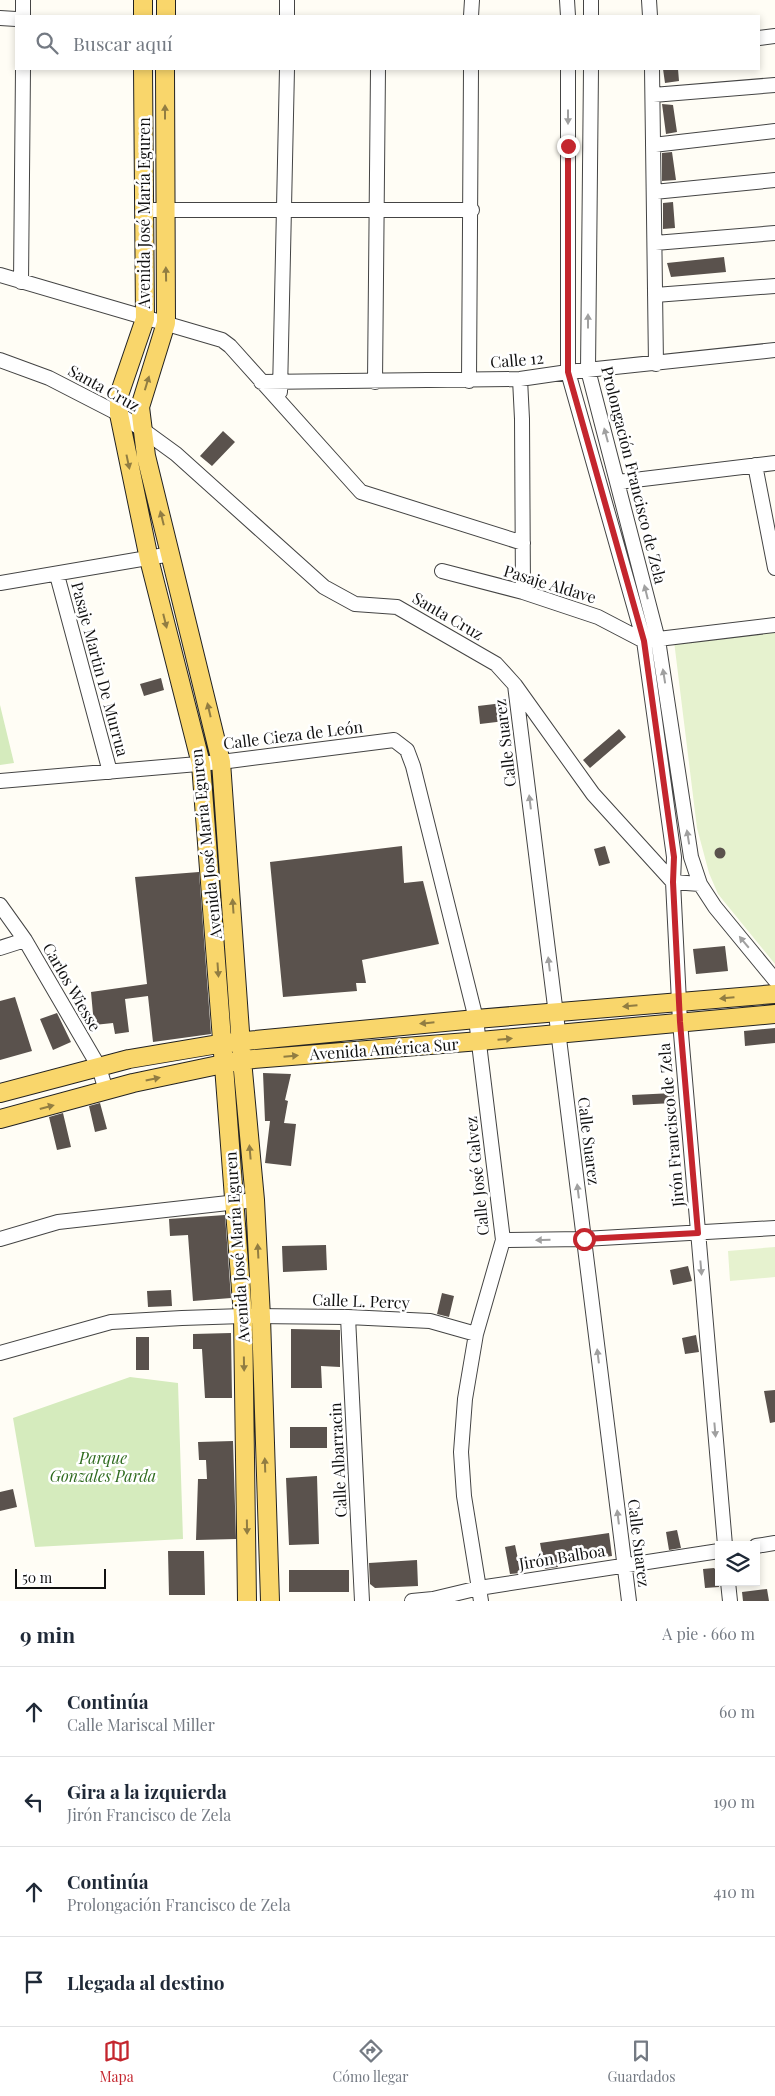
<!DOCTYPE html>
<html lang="es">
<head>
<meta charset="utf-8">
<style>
  :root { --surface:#fff; --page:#f2f2f3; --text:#1f2937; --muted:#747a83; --line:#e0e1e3; --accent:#c4262e }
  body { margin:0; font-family:"Playfair Display",serif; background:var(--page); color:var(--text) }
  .controls { position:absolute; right:15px; bottom:15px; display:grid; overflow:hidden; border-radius:0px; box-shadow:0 2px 8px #0003 }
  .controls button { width:45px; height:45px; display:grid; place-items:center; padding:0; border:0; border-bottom:1px solid var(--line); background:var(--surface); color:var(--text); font:25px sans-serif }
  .scale { position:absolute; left:15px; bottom:12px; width:91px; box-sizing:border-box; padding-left:5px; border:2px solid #111; border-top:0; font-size:14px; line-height:18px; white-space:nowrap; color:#111; -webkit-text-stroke:4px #fff; paint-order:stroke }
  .stop { position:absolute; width:15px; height:15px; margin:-11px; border:4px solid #c4262e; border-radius:50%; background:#fff }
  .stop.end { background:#c4262e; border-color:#fff; box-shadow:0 1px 5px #0008 }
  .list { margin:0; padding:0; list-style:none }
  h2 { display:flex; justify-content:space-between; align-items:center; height:65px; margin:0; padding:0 20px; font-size:21px }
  h2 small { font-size:16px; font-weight:400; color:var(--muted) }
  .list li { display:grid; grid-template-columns:32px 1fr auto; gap:15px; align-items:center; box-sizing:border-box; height:90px; padding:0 20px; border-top:1px solid var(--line) }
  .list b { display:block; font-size:19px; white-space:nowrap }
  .list p { margin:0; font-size:16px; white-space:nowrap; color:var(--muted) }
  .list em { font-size:16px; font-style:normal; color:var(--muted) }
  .icon { flex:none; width:28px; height:28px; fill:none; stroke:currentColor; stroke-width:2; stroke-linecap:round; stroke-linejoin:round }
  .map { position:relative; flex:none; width:775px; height:1601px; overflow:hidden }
  .search { position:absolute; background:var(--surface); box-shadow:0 2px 8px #0003; left:15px; right:15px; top:15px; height:55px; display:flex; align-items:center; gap:12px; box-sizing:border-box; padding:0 18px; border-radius:0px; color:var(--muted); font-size:19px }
  .sheet { height:425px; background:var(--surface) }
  nav { display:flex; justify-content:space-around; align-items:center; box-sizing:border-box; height:70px; border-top:1px solid var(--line); background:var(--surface); font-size:14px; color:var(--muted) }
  nav a { display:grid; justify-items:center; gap:2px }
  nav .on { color:var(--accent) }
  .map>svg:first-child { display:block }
</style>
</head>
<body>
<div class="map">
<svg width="775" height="1601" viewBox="0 0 775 1601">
  <rect width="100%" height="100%" fill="#fffdf5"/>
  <path fill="#d5ebbd" d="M0,705l14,58 -14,2z
    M130,1377l48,6 5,156 -148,8 -22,-129z"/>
  <path fill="#e6f2cf" d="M775,629v335l-57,-70 -9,-21 -12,-45 -23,-187z
    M775,1247v30l-45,4 -2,-30z"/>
  <path fill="#5a524d" d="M663,69h15l1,12 -14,2z
    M662,104l11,1 4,27 -11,2z
    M672,152l4,28 -14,1v-28z
    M673,202l2,26 -12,1v-26z
    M724,257l2,15 -55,5 -4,-14z
    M223,431l12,11 -23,24 -12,-10z
    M161,678l3,12 -20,6 -4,-12z
    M503,703l2,18 -25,3 -2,-18z
    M619,729l7,8 -36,31 -7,-8z
    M402,846l2,37 19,-2 16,63 -77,16 4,23h-10l1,8 -74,6 -13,-135z
    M605,846l5,17 -11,3 -5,-17z
    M714.5 853a5.5 5.5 0 1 1 11 0a5.5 5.5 0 1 1-11 0Z
    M199,872l12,162 -58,8 -5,-46 -23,3 4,33 -14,2 -2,-11 -19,2 -3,-33 56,-8 -12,-107z
    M725,946l3,25 -32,3 -3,-25z
    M15,997l17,54 -32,9v-59z
    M57,1013l14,29 -18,8 -13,-31z
    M775,1028v15l-30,3 -1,-15z
    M263,1073l28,1 -6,26 3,1 -4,22 12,1 -5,42 -26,-3 5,-42h-5z
    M674,1093v10l-41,2 -1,-10z
    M100,1103l7,26 -12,3 -6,-26z
    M63,1113l8,34 -14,3 -8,-33z
    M225,1215l6,83 -38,3 -5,-66 -18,1 -1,-17z
    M326,1245l1,25 -44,2 -1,-26z
    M688,1266l4,15 -19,4 -3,-15z
    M171,1290l1,16 -24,1 -1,-16z
    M442,1293l12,3 -5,21 -12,-3z
    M291,1329l49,1v37l-19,-1 1,22h-31z
    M231,1333l1,65h-27l-3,-49h-9v-15z
    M696,1335l3,17 -14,2 -3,-16z
    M136,1337h13v33h-13z
    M775,1390v32l-5,1 -6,-32z
    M290,1427h37v21h-37z
    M233,1441l3,98 -40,1 2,-61h9l-1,-19h-7l-1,-18z
    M317,1476l2,68 -30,1 -3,-67z
    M13,1489l4,18 -17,4v-19z
    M677,1530l4,18 -12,2 -3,-18z
    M609,1533l3,23 -55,8 1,3 -13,2 -5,-26z
    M515,1545l6,28 -11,1 -5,-27z
    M168,1551h36l1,44h-36z
    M417,1560l1,26 -43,2 -5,-4 -1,-21z
    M714,1568l4,4 1,15 -14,1 -2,-19z
    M289,1570h60v22h-60z
    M767,1589l2,12h-26l-1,-9z"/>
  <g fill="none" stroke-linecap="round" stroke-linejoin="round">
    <defs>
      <path id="minor" d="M23,0v16
        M287,0v16
        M567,0l1,16
        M649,0l1,16
        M471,16l1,-16
        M591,16v-16
        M0,18l16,1
        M759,38l16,-2
        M568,69v303l76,269 30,216 -1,25 7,140 45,523
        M591,69l-3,301 70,270 33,217 9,27 15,23 60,73
        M652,69l4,295
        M653,95l122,-10
        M653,145l122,-14
        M654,192l121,-12
        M144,210h328
        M655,243l120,-10
        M0,275l222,65 8,6 131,146 162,51
        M21,282l2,-213
        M655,295l120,-9
        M0,360l49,18 70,36 24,16 33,24 148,133 31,17 42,3 99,57 19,21 78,109 80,88 27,2
        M520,379l2,40 1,173
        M469,381l2,-312
        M261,382l259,-3 48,-7 207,-22
        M375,382l3,-313
        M280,392l7,-323
        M755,465l20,103
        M618,482l157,-19
        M442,571l81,21 75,25 46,24
        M57,575l53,197
        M0,583l171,-29
        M650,640l125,-15
        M515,685l114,916
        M0,781l221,-19 173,-22 13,10 6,16 63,253 27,221 -27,94 -11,65 -4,53 3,44 17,105
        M0,905l25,35 74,127 7,24
        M0,948l25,-8
        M0,1239l58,-17 197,-22
        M503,1240l81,-1 191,-11
        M348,1317l14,284
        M0,1353l111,-31 71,-4 61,-2 105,1 82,4 46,13
        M756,1546l19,-3
        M728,1582l2,19
        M412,1601l21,-2 46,-11 240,-37"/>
      <path id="major" d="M143,0v16
        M166,16v-16
        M143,69l2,250 -26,76v19l30,145 52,205 42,552 4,285
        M165,69l1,254 -26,84 6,49 75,306 21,298 13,140 6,117 9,284
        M0,1093l129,-34 95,-16 252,-24 299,-25
        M0,1119l133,-36 109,-23 238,-19 295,-27"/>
    </defs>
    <use href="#minor" stroke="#444" stroke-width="16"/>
    <use href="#major" stroke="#222" stroke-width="20"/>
    <use href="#minor" stroke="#fff" stroke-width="14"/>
    <use href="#major" stroke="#f9d66b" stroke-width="18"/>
  </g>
  <defs><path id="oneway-solid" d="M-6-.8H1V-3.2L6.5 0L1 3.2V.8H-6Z" transform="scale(1.25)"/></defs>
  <g fill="#917d42">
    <use href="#oneway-solid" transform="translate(165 112) rotate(-90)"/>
    <use href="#oneway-solid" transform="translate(166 274) rotate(-91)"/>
    <use href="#oneway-solid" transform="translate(147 383) rotate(-73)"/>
    <use href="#oneway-solid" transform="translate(128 462) rotate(78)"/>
    <use href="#oneway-solid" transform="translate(162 518) rotate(-104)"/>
    <use href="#oneway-solid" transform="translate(165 621) rotate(76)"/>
    <use href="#oneway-solid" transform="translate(209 710) rotate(-103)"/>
    <use href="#oneway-solid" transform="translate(233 906) rotate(-94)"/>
    <use href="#oneway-solid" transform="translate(218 970) rotate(86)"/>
    <use href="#oneway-solid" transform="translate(727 998) rotate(175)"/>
    <use href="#oneway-solid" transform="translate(630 1006) rotate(175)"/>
    <use href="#oneway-solid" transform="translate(427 1023) rotate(174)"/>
    <use href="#oneway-solid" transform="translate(505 1039) rotate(-5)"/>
    <use href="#oneway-solid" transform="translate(291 1056) rotate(-5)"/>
    <use href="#oneway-solid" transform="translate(153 1079) rotate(-12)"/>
    <use href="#oneway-solid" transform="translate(47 1107) rotate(-15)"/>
    <use href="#oneway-solid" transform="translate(250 1152) rotate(-95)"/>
    <use href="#oneway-solid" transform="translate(258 1251) rotate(-93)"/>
    <use href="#oneway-solid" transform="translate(244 1364) rotate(89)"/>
    <use href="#oneway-solid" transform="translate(265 1465) rotate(-92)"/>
    <use href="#oneway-solid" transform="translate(247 1527) rotate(89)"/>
  </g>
  <g fill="#a0a0a0">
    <use href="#oneway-solid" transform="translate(568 117) rotate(90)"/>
    <use href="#oneway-solid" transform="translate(588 321) rotate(-90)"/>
    <use href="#oneway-solid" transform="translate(606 435) rotate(-105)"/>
    <use href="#oneway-solid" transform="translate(646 592) rotate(-104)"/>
    <use href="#oneway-solid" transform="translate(664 676) rotate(-99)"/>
    <use href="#oneway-solid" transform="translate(530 802) rotate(-97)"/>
    <use href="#oneway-solid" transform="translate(688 837) rotate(-99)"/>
    <use href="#oneway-solid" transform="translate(744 942) rotate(-130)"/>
    <use href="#oneway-solid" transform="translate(549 964) rotate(-97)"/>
    <use href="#oneway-solid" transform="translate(578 1191) rotate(-97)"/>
    <use href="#oneway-solid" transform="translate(543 1240) rotate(179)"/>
    <use href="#oneway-solid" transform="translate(701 1268) rotate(85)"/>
    <use href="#oneway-solid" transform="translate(598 1356) rotate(-97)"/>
    <use href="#oneway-solid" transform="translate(715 1430) rotate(85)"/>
    <use href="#oneway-solid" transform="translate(618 1517) rotate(-97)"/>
  </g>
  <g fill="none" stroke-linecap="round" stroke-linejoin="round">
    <path stroke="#c4262e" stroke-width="6" d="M568,146v226l76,269 30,216 -1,25 7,140 18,211 -114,6"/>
  </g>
  <g text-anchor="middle" stroke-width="5" stroke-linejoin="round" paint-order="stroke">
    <g font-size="16" fill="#111" stroke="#fff">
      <text transform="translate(144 213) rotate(-90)" y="6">Avenida José María Eguren</text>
      <text transform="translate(517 360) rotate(-5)" y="6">Calle 12</text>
      <text transform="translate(104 388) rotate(29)" y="6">Santa Cruz</text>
      <text transform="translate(634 475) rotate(76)" y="6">Prolongación Francisco de Zela</text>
      <text transform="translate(550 584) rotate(17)" y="6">Pasaje Aldave</text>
      <text transform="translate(448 616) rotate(30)" y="6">Santa Cruz</text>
      <text transform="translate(100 669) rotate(75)" y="6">Pasaje Martin De Murrua</text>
      <text transform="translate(293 735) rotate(-7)" y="6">Calle Cieza de León</text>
      <text transform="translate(505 743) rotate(-97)" y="6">Calle Suarez</text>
      <text transform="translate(206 844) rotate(-96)" y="6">Avenida José María Eguren</text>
      <text transform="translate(72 987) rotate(60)" y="6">Carlos Wiesse</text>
      <text transform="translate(384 1049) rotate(-4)" y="6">Avenida América Sur</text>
      <text transform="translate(671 1125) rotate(-95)" y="6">Jirón Francisco de Zela</text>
      <text transform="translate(589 1141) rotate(83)" y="6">Calle Suarez</text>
      <text transform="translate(477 1176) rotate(-96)" y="6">Calle José Galvez</text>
      <text transform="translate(237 1247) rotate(-94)" y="6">Avenida José María Eguren</text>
      <text transform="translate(361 1301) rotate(2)" y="6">Calle L. Percy</text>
      <text transform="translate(338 1460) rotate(-93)" y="6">Calle Albarracin</text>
      <text transform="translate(639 1543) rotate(83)" y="6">Calle Suarez</text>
      <text transform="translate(562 1557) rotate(-9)" y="6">Jirón Balboa</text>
    </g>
    <g font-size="16" font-style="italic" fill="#2f6b1f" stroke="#fff">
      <text x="103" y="1464">Parque<tspan x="103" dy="18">Gonzales Parda</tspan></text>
    </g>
  </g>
</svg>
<div class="controls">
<button><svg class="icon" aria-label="layers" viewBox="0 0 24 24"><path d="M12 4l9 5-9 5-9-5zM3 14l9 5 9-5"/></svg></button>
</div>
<div class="scale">50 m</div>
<div class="stop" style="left:584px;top:1239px"></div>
<div class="stop end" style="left:568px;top:146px"></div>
<div class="search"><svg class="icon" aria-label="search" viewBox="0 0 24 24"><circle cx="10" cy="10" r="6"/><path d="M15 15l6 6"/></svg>Buscar aquí</div>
</div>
<section class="sheet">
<h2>9 min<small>A pie · 660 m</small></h2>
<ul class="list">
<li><svg class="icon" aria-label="ahead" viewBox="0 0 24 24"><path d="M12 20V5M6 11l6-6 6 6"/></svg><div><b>Continúa</b><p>Calle Mariscal Miller</p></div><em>60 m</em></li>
<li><svg class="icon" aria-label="left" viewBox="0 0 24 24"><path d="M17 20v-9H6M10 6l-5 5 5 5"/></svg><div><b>Gira a la izquierda</b><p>Jirón Francisco de Zela</p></div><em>190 m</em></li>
<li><svg class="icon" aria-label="ahead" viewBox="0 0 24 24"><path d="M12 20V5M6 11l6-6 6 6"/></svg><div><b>Continúa</b><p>Prolongación Francisco de Zela</p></div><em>410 m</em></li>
<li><svg class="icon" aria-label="arrive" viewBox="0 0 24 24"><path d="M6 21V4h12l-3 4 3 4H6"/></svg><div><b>Llegada al destino</b></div></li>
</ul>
</section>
<nav>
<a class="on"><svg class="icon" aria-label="map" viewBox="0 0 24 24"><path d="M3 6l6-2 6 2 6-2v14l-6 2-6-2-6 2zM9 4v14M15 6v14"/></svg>Mapa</a>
<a><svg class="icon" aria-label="directions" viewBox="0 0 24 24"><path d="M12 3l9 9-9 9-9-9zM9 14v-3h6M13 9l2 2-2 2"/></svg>Cómo llegar</a>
<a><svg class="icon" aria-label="saved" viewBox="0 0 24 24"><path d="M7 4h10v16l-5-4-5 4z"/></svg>Guardados</a>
</nav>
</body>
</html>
